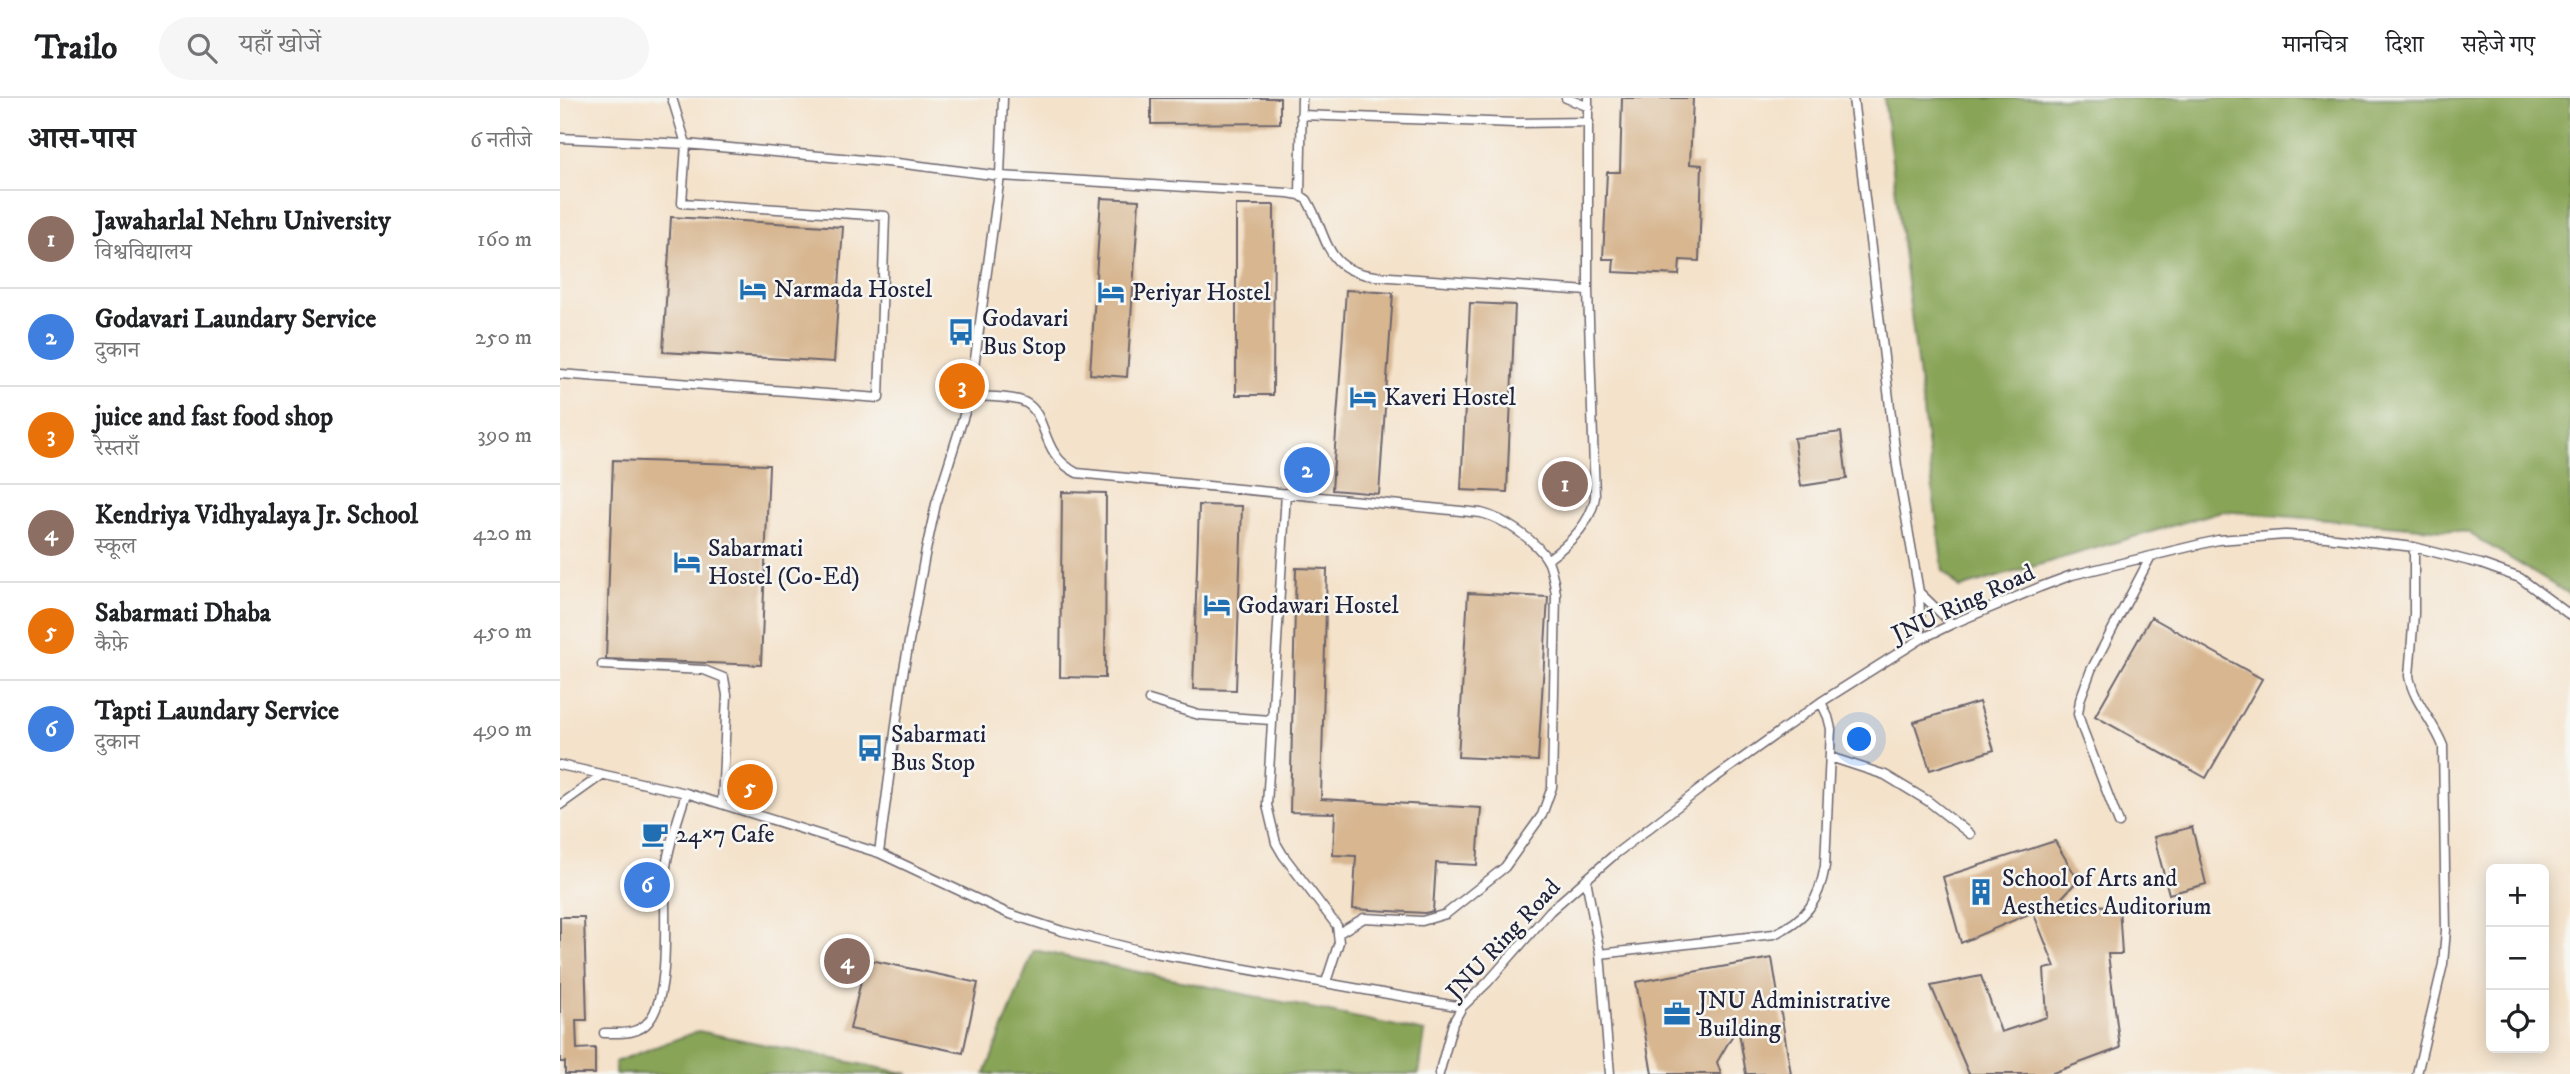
<!DOCTYPE html>
<html lang="hi">
<head>
<meta charset="utf-8">
<style>
  :root { --surface:#fff; --page:#f6f6f6; --text:#202124; --muted:#757577; --line:#e0e0e0; --accent:#db2777 }
  body { margin:0; font-family:"IM FELL DW Pica","Noto Serif Devanagari",serif; background:var(--page); color:var(--text) }
  .controls { position:absolute; right:21px; bottom:21px; display:grid; overflow:hidden; border-radius:10px; box-shadow:0 4px 18px #0003 }
  .controls button { width:63px; height:63px; display:grid; place-items:center; padding:0; border:0; border-bottom:2px solid var(--line); background:var(--surface); color:var(--text); font:35px sans-serif }
  .you { position:absolute; left:1300px; top:642px; width:24px; height:24px; margin:-18px; border:5px solid #fff; border-radius:50%; background:#1a73e8; box-shadow:0 0 0 10px #1a73e833 }
  .badge { display:grid; place-items:center; width:46px; height:46px; border-radius:50%; background:var(--accent); color:#fff; font-size:23px; font-weight:700 }
  .pin { position:absolute; translate:-50% -50%; border:4px solid #fff; box-shadow:0 2px 7px #0006 }
  .list { margin:0; padding:0; list-style:none }
  h2 { display:flex; justify-content:space-between; align-items:center; height:91px; margin:0; padding:0 28px; font-size:30px }
  h2 small { font-size:23px; font-weight:400; color:var(--muted) }
  .list li { display:grid; grid-template-columns:46px 1fr auto; gap:21px; align-items:center; box-sizing:border-box; height:98px; padding:0 28px; border-top:2px solid var(--line) }
  .list b { display:block; font-size:26px; white-space:nowrap }
  .list p { margin:0; font-size:23px; white-space:nowrap; color:var(--muted) }
  .list em { font-size:23px; font-style:normal; color:var(--muted) }
  .icon { flex:none; width:38px; height:38px; fill:none; stroke:currentColor; stroke-width:2; stroke-linecap:round; stroke-linejoin:round }
  .map { position:relative; flex:none; width:2010px; height:976px; overflow:hidden }
  header { display:flex; align-items:center; gap:42px; box-sizing:border-box; height:98px; padding:0 35px; background:var(--surface); border-bottom:2px solid var(--line) }
  header strong { font-size:33px }
  nav { display:flex; gap:38px; margin-inline-start:auto; font-size:24px }
  .search { width:490px; height:63px; background:var(--page); display:flex; align-items:center; gap:18px; box-sizing:border-box; padding:0 24px; border-radius:38px; color:var(--muted); font-size:26px }
  main { display:flex }
  aside { flex:1; background:var(--surface) }
  .map>svg:first-child { display:block }
</style>
</head>
<body>
<header>
<strong>Trailo</strong>
<div class="search"><svg class="icon" aria-label="search" viewBox="0 0 24 24"><circle cx="10" cy="10" r="6"/><path d="M15 15l6 6"/></svg>यहाँ खोजें</div>
<nav><a>मानचित्र</a><a>दिशा</a><a>सहेजे गए</a></nav>
</header>
<main>
<aside>
<h2>आस-पास<small>6 नतीजे</small></h2>
<ul class="list">
<li><span class="badge" style="background:#8d6e63">1</span><div><b>Jawaharlal Nehru University</b><p>विश्वविद्यालय</p></div><em>160 m</em></li>
<li><span class="badge" style="background:#3f7fe0">2</span><div><b>Godavari Laundary Service</b><p>दुकान</p></div><em>250 m</em></li>
<li><span class="badge" style="background:#e8710a">3</span><div><b>juice and fast food shop</b><p>रेस्तराँ</p></div><em>390 m</em></li>
<li><span class="badge" style="background:#8d6e63">4</span><div><b>Kendriya Vidhyalaya Jr. School</b><p>स्कूल</p></div><em>420 m</em></li>
<li><span class="badge" style="background:#e8710a">5</span><div><b>Sabarmati Dhaba</b><p>कैफ़े</p></div><em>450 m</em></li>
<li><span class="badge" style="background:#3f7fe0">6</span><div><b>Tapti Laundary Service</b><p>दुकान</p></div><em>490 m</em></li>
</ul>
</aside>
<div class="map">
<svg width="2010" height="976" viewBox="0 0 2010 976">
  <rect width="100%" height="100%" fill="#f6f6f2"/>
  <filter id="ink" filterUnits="userSpaceOnUse"><feTurbulence type="fractalNoise" baseFrequency=".0143" numOctaves="2"/><feDisplacementMap in="SourceGraphic" scale="14" xChannelSelector="R" yChannelSelector="G"/><feConvolveMatrix kernelMatrix="1 2 1 2 8 2 1 2 1" color-interpolation-filters="sRGB"/></filter>
  <filter id="wash" filterUnits="userSpaceOnUse"><feTurbulence type="fractalNoise" baseFrequency=".00686" numOctaves="4" result="noise"/><feDisplacementMap in="SourceGraphic" scale="28" xChannelSelector="R" yChannelSelector="G"/><feGaussianBlur stdDeviation="1.57" result="paint"/><feColorMatrix in="noise" values="0 0 0 0 0 0 0 0 0 0 0 0 0 0 0 0 0 1.4 0 .05"/><feComposite in="paint" operator="in"/></filter>
  <g filter="url(#wash)">
    <rect width="100%" height="100%" fill="#f4e2ca"/>
    <path fill="#88a456" stroke="#556348" stroke-width="2" d="M1324,0h686v497l-103,-63 -245,-21 -262,77 -17,-17z
      M474,852l391,82 -6,42h-434z
      M138,933l211,43h-294v-12z"/>
    <g id="blocks">
      <path fill="#d7b690" d="M591,0h129v25l-129,1z
        M1062,0h71l-3,66 12,1 -3,96 -19,-1 -1,15 -66,-3 1,-13h-11l4,-87h13z
        M541,100l38,2 -12,177 -37,-3z
        M676,107h38l-1,190h-37z
        M111,119l172,10 -9,135 -171,-10z
        M786,192l47,3 -14,201 -47,-4z
        M910,205l45,2 -8,187 -46,-2z
        M1281,334l6,47 -46,7 -7,-48z
        M53,362l156,5 -8,200 -155,-6z
        M502,394l44,1 -1,185 -45,-1z
        M639,407l43,1 -6,184 -43,-1z
        M736,470l31,1 -6,230 160,9 -4,57 -41,-2 -3,48 -8,2 -72,-4 3,-53 -23,-1 2,-42 -45,-1z
        M908,495l80,4 -10,164 -80,-4z
        M1591,519l111,62 -56,99 -111,-62z
        M1419,604l15,48 -64,20 -16,-48z
        M1632,729l14,57 -37,10 -15,-57z
        M1495,743l23,39 -23,25 64,1 3,48h-14l12,94 -70,26h-81l-38,-88 50,-10 20,56 46,-15 -3,-48 11,-2 -22,-55 -72,31 -18,-66z
        M0,819h24l3,103h-11l1,29 18,-1v26h-30v-12h-5z
        M1212,860l19,116h-45l-8,-48 -21,36 4,12h-69l-16,-92z
        M306,861l112,24 -15,70 -113,-24z"/>
    </g>
  </g>
  <g filter="url(#ink)">
    <use href="#blocks" fill-opacity="0" stroke="#6c656d" stroke-width="2"/>
    <g fill="none" stroke-linecap="round" stroke-linejoin="round">
      <defs>
        <path id="lane" d="M1006,0l23,9
          M1293,0l44,368 22,126 33,32
          M741,17l214,8 74,-1
          M0,40l126,6 211,19 103,13 288,17 12,2 7,5c22,37 16,71 69,76l212,15
          M740,97l2,-97
          M0,276l319,24 6,-182 -203,-13 4,-59 -14,-46
          M410,298c14,1 45,0 56,7 23,13 13,51 51,70l404,40c22,5 56,28 67,48 5,11 6,22 8,33l-4,193 -10,28 -37,52 -59,47 -24,7 -58,-3 -25,15
          M726,395l-19,312 9,38 7,12 54,71 2,16 -13,40
          M1854,449v67l-5,62c4,25 25,46 34,70l3,184 -3,34 -26,110
          M987,462c21,-15 44,-36 48,-63l-7,-206v-193
          M1359,495l2,46
          M42,567l102,5 20,8 3,17 -5,109
          M589,602l50,15 72,5
          M1270,659l55,18 43,26 42,33
          M0,667l126,28 193,60 128,60 55,18 81,20 319,56
          M0,707l42,-30
          M1559,725l-36,-93 -5,-16 2,-14 11,-30 60,-114
          M319,755l23,-173 23,-125 11,-51 34,-108 30,-220 3,-78
          M1026,781l14,75 10,120
          M1040,856l174,-20c33,-15 45,-33 51,-68l6,-137 -3,-12 -7,-15
          M44,935c16,0 34,2 45,-12 24,-30 13,-114 17,-154 3,-24 13,-50 20,-74
          M879,976l14,-51 9,-16 26,-25 62,-71 64,-56 98,-75 109,-78 68,-43 32,-20 31,-15 88,-37 32,-12 146,-35 67,-5 41,2 88,10 67,17 39,14 50,37"/>
      </defs>
      <use href="#lane" stroke="#6c656d" stroke-width="11"/>
      <use href="#lane" stroke="#fff" stroke-width="8"/>
    </g>
  </g>
  <defs>
    <symbol id="hotel-bare" viewBox="-9 -9 18 18"><path d="M-6-4.5h1.5V1H6V5H4.5V3h-9V5H-6ZM-4 0a1.8 1.8 0 1 1 3.6 0ZM.5 0V-2.5h3Q6-2.5 6 0Z" fill="#1f6fb2" stroke="#f6f6f2" stroke-width="2.5" paint-order="stroke"/></symbol>
    <symbol id="bus-bare" viewBox="-9 -9 18 18"><path d="M-5-6H5V4H4V6H2V4H-2V6H-4V4H-5ZM-3.5-4V0h7V-4ZM-3.5 1.2v1.5H-2V1.2ZM2 1.2v1.5H3.5V1.2Z" fill="#1f6fb2" stroke="#f6f6f2" stroke-width="2.5" paint-order="stroke"/></symbol>
    <symbol id="cafe-bare" viewBox="-9 -9 18 18"><path d="M-5.5-4.5H6V0H3Q3 3.5 0 3.5H-2.5Q-5.5 3.5-5.5 0ZM3-3.2v2h1.7v-2ZM-6 4.5H4V6H-6Z" fill="#1f6fb2" stroke="#f6f6f2" stroke-width="2.5" paint-order="stroke"/></symbol>
    <symbol id="building-bare" viewBox="-9 -9 18 18"><path d="M-4-6H4V6H1V3H-1V6H-4ZM-2.5-4.3h1.7v1.8h-1.7ZM.8-4.3h1.7v1.8H.8ZM-2.5-1h1.7V.8h-1.7ZM.8-1h1.7V.8H.8Z" fill="#1f6fb2" stroke="#f6f6f2" stroke-width="2.5" paint-order="stroke"/></symbol>
    <symbol id="office-bare" viewBox="-9 -9 18 18"><path d="M-6-3h4V-5.5h4V-3h4V5H-6ZM-1-4.5V-3h2v-1.5ZM-6 0V1H6V0Z" fill="#1f6fb2" stroke="#f6f6f2" stroke-width="2.5" paint-order="stroke"/></symbol>
  </defs>
  <g fill-rule="evenodd">
    <use href="#hotel-bare" x="174" y="172" width="38" height="38"/>
    <use href="#hotel-bare" x="532" y="175" width="38" height="38"/>
    <use href="#bus-bare" x="382" y="215" width="38" height="38"/>
    <use href="#hotel-bare" x="784" y="280" width="38" height="38"/>
    <use href="#hotel-bare" x="108" y="445" width="38" height="38"/>
    <use href="#hotel-bare" x="638" y="488" width="38" height="38"/>
    <use href="#bus-bare" x="291" y="631" width="38" height="38"/>
    <use href="#cafe-bare" x="76" y="717" width="38" height="38"/>
    <use href="#building-bare" x="1402" y="775" width="38" height="38"/>
    <use href="#office-bare" x="1098" y="897" width="38" height="38"/>
  </g>
  <g text-anchor="middle" stroke-width="5" stroke-linejoin="round" paint-order="stroke">
    <g font-size="24" fill="#22223b" stroke="#f6f6f2" text-anchor="start">
      <text x="214" y="199">Narmada Hostel</text>
      <text x="572" y="202">Periyar Hostel</text>
      <text x="422" y="228">Godavari<tspan x="422" dy="28">Bus Stop</tspan></text>
      <text x="824" y="307">Kaveri Hostel</text>
      <text x="148" y="458">Sabarmati<tspan x="148" dy="28">Hostel (Co-Ed)</tspan></text>
      <text x="678" y="515">Godawari Hostel</text>
      <text x="331" y="644">Sabarmati<tspan x="331" dy="28">Bus Stop</tspan></text>
      <text x="116" y="744">24×7 Cafe</text>
      <text x="1442" y="788">School of Arts and<tspan x="1442" dy="28">Aesthetics Auditorium</tspan></text>
      <text x="1138" y="910">JNU Administrative<tspan x="1138" dy="28">Building</tspan></text>
    </g>
    <g font-size="24" fill="#22223b" stroke="#f6f6f2">
      <text transform="translate(1403 505) rotate(-25)" y="8">JNU Ring Road</text>
      <text transform="translate(943 841) rotate(-47)" y="8">JNU Ring Road</text>
    </g>
  </g>
</svg>
<div class="controls">
<button>+</button>
<button>−</button>
<button><svg class="icon" aria-label="locate" viewBox="0 0 24 24"><circle cx="12" cy="12" r="6"/><path d="M12 2v4M12 18v4M2 12h4M18 12h4"/></svg></button>
</div>
<div class="you"></div>
<div class="pin badge" style="left:1005px;top:386px;background:#8d6e63">1</div>
<div class="pin badge" style="left:747px;top:372px;background:#3f7fe0">2</div>
<div class="pin badge" style="left:402px;top:288px;background:#e8710a">3</div>
<div class="pin badge" style="left:287px;top:863px;background:#8d6e63">4</div>
<div class="pin badge" style="left:190px;top:689px;background:#e8710a">5</div>
<div class="pin badge" style="left:87px;top:787px;background:#3f7fe0">6</div>
</div>
</main>
</body>
</html>
